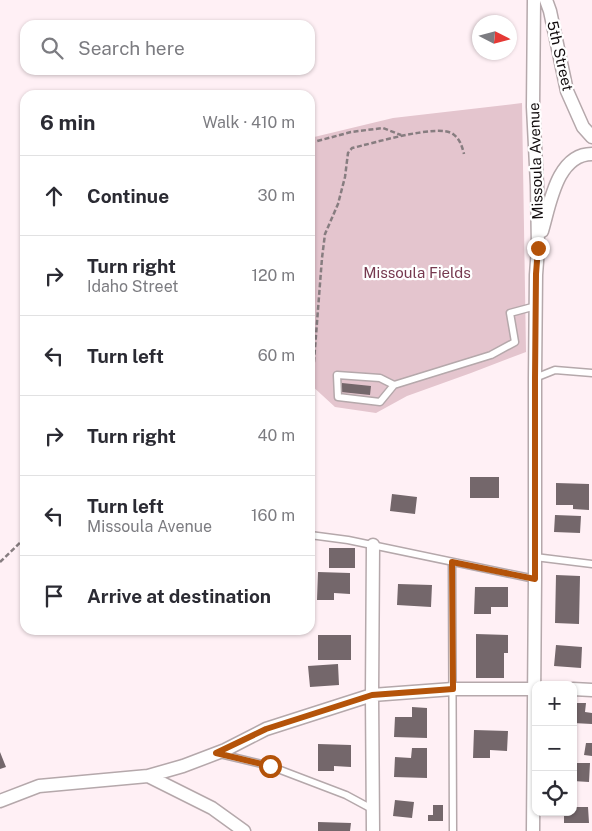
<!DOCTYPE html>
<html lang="en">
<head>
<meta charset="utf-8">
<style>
  :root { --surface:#fff; --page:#f2f2f3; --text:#2b2b33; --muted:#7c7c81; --line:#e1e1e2 }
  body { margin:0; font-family:"Public Sans",sans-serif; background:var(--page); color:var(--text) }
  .controls { position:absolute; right:15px; bottom:15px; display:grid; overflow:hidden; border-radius:10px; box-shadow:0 1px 4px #0004 }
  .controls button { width:45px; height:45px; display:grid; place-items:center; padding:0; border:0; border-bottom:1px solid var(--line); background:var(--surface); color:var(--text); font:25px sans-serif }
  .compass { position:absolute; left:472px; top:15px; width:45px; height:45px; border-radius:50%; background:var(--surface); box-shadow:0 1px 4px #0004; rotate:96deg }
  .stop { position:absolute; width:15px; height:15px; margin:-11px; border:4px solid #b45309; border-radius:50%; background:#fff }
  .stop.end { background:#b45309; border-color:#fff; box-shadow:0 1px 5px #0008 }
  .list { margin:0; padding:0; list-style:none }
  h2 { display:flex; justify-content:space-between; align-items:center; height:65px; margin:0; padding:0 20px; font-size:21px }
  h2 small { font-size:16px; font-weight:400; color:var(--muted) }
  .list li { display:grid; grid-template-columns:32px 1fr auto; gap:15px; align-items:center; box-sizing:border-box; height:80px; padding:0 20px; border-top:1px solid var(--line) }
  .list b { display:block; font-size:19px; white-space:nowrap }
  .list p { margin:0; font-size:16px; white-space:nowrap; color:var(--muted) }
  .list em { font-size:16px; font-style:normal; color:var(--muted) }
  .icon { flex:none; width:28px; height:28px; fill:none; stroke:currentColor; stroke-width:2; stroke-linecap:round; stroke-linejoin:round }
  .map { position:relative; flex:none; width:592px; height:831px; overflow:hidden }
  .search { position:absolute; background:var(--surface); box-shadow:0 1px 4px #0004; left:20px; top:20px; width:295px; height:55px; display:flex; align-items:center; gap:12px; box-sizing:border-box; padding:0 18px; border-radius:15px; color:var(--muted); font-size:19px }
  .panel { position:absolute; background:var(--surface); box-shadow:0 1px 4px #0004; left:20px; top:90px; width:295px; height:545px; border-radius:15px }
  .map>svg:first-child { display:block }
</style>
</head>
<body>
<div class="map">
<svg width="592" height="831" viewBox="0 0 592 831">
  <rect width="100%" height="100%" fill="#fff0f5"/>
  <path fill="#e4c5ce" d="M522,103l4,249 -55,21 -64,23 -31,17 -41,-6 -25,-23v-246l83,-20z"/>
  <path fill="#74676b" d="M342,383l29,3 -1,9 -29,-3z
    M470,477h29v21h-29z
    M556,483l33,1v26l-16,-1v-4h-17z
    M392,494l25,3 -2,17 -25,-3z
    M555,515l26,1 -1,17 -26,-1z
    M329,548h26v20h-26z
    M318,572l32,1v21l-16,-1v7h-17z
    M556,575l24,1 -1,48 -24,-1z
    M398,584l34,1 -1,22 -34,-2z
    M475,587h33v20h-17v7h-17z
    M476,634l32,1v18h-4v25h-28z
    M318,635h33v25h-33z
    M556,645l26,2 -1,21 -27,-2z
    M338,664l1,21 -29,2 -2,-21z
    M573,703h13l-1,9 7,1v11l-19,-1z
    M412,707l15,1v30l-33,-1 1,-20h17z
    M474,730l34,1 -1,20 -17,-1v8h-17z
    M586,743h6v13l-8,-1z
    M318,744l33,1v22l-17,-1v5h-16z
    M412,748h15v30l-33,-1 1,-20 16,1z
    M0,752l6,15 -6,2z
    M573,763h17l-1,19 -16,-1z
    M395,800l19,2 -2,16 -19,-2z
    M433,805h10v16h-15v-6h5z
    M573,807h15l1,16h-25v-11h9z
    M318,822l33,1 -1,8h-32z"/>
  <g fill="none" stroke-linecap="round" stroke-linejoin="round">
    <defs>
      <path id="service" d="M535,378l20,-8 37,3
        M394,385l-14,17 -42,-5 -1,-22 43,3 14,7 97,-30 24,-13 -5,-29 26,-7
        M310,535l38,5 187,39
        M535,557l57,7
        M452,562l1,269
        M220,754l50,12 76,29 26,14"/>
      <path id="minor" d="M546,0l4,11 17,80 16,36 9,10
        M542,231c8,-27 15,-77 50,-77
        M373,545l-1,150 1,136
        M573,689l19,1
        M148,776l64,32 32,23
        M0,801l39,-15 109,-10 35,-10 42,-16 41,-21 106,-34 81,-6h83
        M533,831l2,-252v-201l1,-103 2,-27 -1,-63 -4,-78 1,-107"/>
    </defs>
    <use href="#service" stroke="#b5a8ab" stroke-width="9"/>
    <use href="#minor" stroke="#b5a8ab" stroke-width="15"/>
    <path stroke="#877d80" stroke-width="2.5" stroke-dasharray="5 2.5" stroke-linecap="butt" d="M310,143l41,-11 32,-4 18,7
      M310,373l3,1 9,-116 3,-24 13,-30 7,-27 3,-24 4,-5c19,-4 86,-25 101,-14 7,5 9,12 11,20
      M0,562l25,-24"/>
    <use href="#service" stroke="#fff" stroke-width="6"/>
    <use href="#minor" stroke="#fff" stroke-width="12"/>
  </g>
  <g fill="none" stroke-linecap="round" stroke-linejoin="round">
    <path stroke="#b45309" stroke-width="6" d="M270,766l-54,-13 50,-24 106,-34 81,-6 -1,-127 83,17v-201l1,-104 2,-26"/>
  </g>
  <g text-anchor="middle" stroke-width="4.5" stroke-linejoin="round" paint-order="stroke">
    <g font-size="15" fill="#120d0e" stroke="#fff">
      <text transform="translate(560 56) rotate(77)" y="5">5th Street</text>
      <text transform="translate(536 161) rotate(-92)" y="5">Missoula Avenue</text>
    </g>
    <g font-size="15" fill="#76394f" stroke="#fff">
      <text x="417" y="278">Missoula Fields</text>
    </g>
  </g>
</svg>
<div class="controls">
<button>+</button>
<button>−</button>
<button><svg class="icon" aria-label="locate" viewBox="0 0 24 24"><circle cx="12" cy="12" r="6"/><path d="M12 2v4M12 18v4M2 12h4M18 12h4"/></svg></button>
</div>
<svg class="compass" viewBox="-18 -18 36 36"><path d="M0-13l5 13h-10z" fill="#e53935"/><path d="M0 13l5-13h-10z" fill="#7c7c81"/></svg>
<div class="stop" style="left:270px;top:766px"></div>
<div class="stop end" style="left:538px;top:248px"></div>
<div class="search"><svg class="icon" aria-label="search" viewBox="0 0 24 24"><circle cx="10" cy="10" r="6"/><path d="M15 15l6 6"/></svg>Search here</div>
<section class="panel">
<h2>6 min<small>Walk · 410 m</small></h2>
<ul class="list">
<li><svg class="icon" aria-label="ahead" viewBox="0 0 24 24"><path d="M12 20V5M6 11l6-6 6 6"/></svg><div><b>Continue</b></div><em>30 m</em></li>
<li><svg class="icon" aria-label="right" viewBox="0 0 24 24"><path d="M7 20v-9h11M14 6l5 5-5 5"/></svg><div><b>Turn right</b><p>Idaho Street</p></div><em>120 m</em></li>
<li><svg class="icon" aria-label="left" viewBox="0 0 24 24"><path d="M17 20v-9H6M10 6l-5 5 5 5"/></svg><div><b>Turn left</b></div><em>60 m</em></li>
<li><svg class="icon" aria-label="right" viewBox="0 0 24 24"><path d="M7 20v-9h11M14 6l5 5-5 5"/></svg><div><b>Turn right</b></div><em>40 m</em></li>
<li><svg class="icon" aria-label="left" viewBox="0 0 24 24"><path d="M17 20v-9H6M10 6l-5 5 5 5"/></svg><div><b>Turn left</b><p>Missoula Avenue</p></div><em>160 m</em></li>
<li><svg class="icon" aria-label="arrive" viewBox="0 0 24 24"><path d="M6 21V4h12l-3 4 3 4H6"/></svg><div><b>Arrive at destination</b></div></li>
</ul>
</section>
</div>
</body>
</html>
